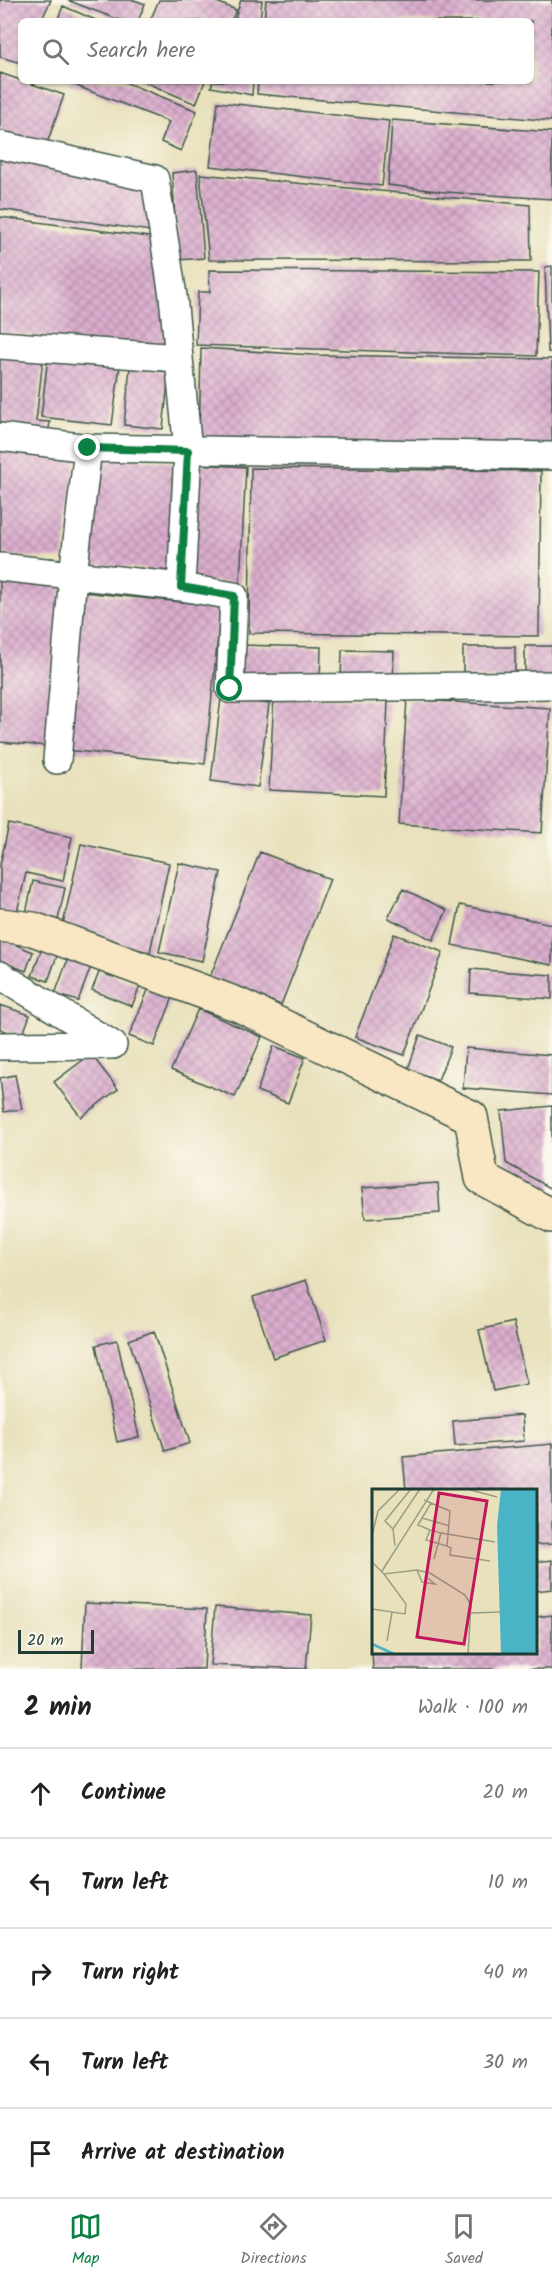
<!DOCTYPE html>
<html lang="en">
<head>
<meta charset="utf-8">
<style>
  :root { --surface:#fff; --page:#f6f6f6; --text:#202124; --muted:#757577; --line:#e0e0e0; --accent:#0b8043 }
  body { margin:0; font-family:Kalam,sans-serif; background:var(--page); color:var(--text) }
  .scale { position:absolute; left:18px; bottom:15px; width:76px; box-sizing:border-box; padding-left:6px; border:3px solid #1f3d34; border-top:0; font-size:16px; line-height:21px; white-space:nowrap; color:#1f3d34; -webkit-text-stroke:4px #fbf7ec; paint-order:stroke }
  .stop { position:absolute; width:18px; height:18px; margin:-14px; border:4px solid #0b8043; border-radius:50%; background:#fff }
  .stop.end { background:#0b8043; border-color:#fff; box-shadow:0 2px 6px #0008 }
  .list { margin:0; padding:0; list-style:none }
  h2 { display:flex; justify-content:space-between; align-items:center; height:78px; margin:0; padding:0 24px; font-size:26px }
  h2 small { font-size:20px; font-weight:400; color:var(--muted) }
  .list li { display:grid; grid-template-columns:39px 1fr auto; gap:18px; align-items:center; box-sizing:border-box; height:90px; padding:0 24px; border-top:2px solid var(--line) }
  .list b { display:block; font-size:22px; white-space:nowrap }
  .list em { font-size:20px; font-style:normal; color:var(--muted) }
  .icon { flex:none; width:33px; height:33px; fill:none; stroke:currentColor; stroke-width:2; stroke-linecap:round; stroke-linejoin:round }
  .map { position:relative; flex:none; width:552px; height:1669px; overflow:hidden }
  .search { position:absolute; background:var(--surface); box-shadow:0 2px 4px #0004; left:18px; right:18px; top:18px; height:66px; display:flex; align-items:center; gap:15px; box-sizing:border-box; padding:0 21px; border-radius:9px; color:var(--muted); font-size:22px }
  .sheet { height:528px; background:var(--surface) }
  nav { display:flex; justify-content:space-around; align-items:center; box-sizing:border-box; height:84px; border-top:2px solid var(--line); background:var(--surface); font-size:16px; color:var(--muted) }
  nav a { display:grid; justify-items:center; gap:3px }
  nav .on { color:var(--accent) }
  .map>svg:first-child { display:block }
</style>
</head>
<body>
<div class="map">
<svg width="552" height="1669" viewBox="0 0 552 1669">
  <defs>
    <pattern id="building-cross-hatch" width="8" height="8" patternUnits="userSpaceOnUse" patternTransform="scale(1.5)"><rect width="8" height="8" fill="#dcaecf"/><path d="M0 0l8 8M0 8l8-8" fill="none" stroke="#b28fa9"/></pattern>
  </defs>
  <rect width="100%" height="100%" fill="#fbf7ec"/>
  <filter id="ink" filterUnits="userSpaceOnUse"><feTurbulence type="fractalNoise" baseFrequency=".0167" numOctaves="2"/><feDisplacementMap in="SourceGraphic" scale="12" xChannelSelector="R" yChannelSelector="G"/><feConvolveMatrix kernelMatrix="1 2 1 2 8 2 1 2 1" color-interpolation-filters="sRGB"/></filter>
  <filter id="wash" filterUnits="userSpaceOnUse"><feTurbulence type="fractalNoise" baseFrequency=".008" numOctaves="4" result="noise"/><feDisplacementMap in="SourceGraphic" scale="24" xChannelSelector="R" yChannelSelector="G"/><feGaussianBlur stdDeviation="1.35" result="paint"/><feColorMatrix in="noise" values="0 0 0 0 0 0 0 0 0 0 0 0 0 0 0 0 0 1.4 0 .05"/><feComposite in="paint" operator="in"/></filter>
  <g filter="url(#wash)">
    <rect width="100%" height="100%" fill="#e8e1bc"/>
    <g id="blocks">
      <path fill="url(#building-cross-hatch)" d="M0,0h51l-10,21h-20v42l-21,-6z
        M67,0h67l11,4 -7,17h-16z
        M159,0h53l24,10 -5,11h-81z
        M241,0h21l-2,21h-26z
        M266,0h286v121l-295,-27 1,-13h273v-60h-267z
        M63,6l35,15h-41z
        M0,73l64,22 -19,54 -45,-16z
        M64,81h58l75,30 -16,40 -20,-9 8,-20z
        M142,81h63l-9,23z
        M213,81h40l-1,14 -41,-8z
        M218,102l171,19 -7,65 -172,-20z
        M392,120l160,12v67l-107,-7 -57,-7z
        M0,150l151,36 -1,45 -150,-22z
        M197,170l7,88 -26,2 -6,-87z
        M200,174l330,31 1,56 -322,-1z
        M0,217l156,21 11,114 -167,-20z
        M552,266v86h-4l-3,-85z
        M209,270l330,2 -3,84 -340,-11 2,-53h12z
        M201,348l112,7 239,4v93l-353,-6z
        M0,354l43,4 -7,63 14,1 -2,13 -48,-5z
        M48,356l72,9 -8,60 -71,-8z
        M130,368l39,4 -6,57 -39,-4z
        M0,447l76,11 -13,101 -63,-4z
        M94,455l86,8 -9,108 -87,-7z
        M195,464l51,3 -6,116 -51,-2z
        M251,468l290,3 -2,165 -290,-3z
        M0,578l62,5 -15,163 -47,-4z
        M82,592l139,14 -16,158 -139,-14z
        M239,645l82,2 -1,36 -82,-3z
        M525,646h27v33l-27,-1z
        M463,647h52v31h-52z
        M342,650l52,1 -1,32 -52,-2z
        M274,696l114,5 -4,95 -115,-6z
        M221,698l48,6 -11,83 -47,-6z
        M407,699l143,9 -8,125 -143,-9z
        M9,824l63,13 -9,44 -37,-8 -10,44 -16,-3v-49z
        M81,844l88,19 -19,89 -89,-19z
        M260,852l70,27 -49,126 -71,-28z
        M179,863l42,9 -19,89 -43,-9z
        M33,881l32,7 -8,37 -32,-7z
        M403,889l44,21 -14,30 -45,-22z
        M460,905l92,19v41l-100,-20z
        M394,934l49,18 -39,103 -49,-18z
        M0,938l33,14 -7,19 -26,-10z
        M42,948l16,5 -10,28 -16,-5z
        M69,956l23,8 -14,37 -23,-7z
        M471,969l81,6v24l-82,-6z
        M100,970l40,16 -8,20 -40,-16z
        M149,988l24,9 -19,49 -25,-10z
        M0,1005l30,10 -8,22 -22,-8z
        M198,1009l64,28 -27,60 -64,-27z
        M420,1035l31,12 -13,33 -30,-11z
        M274,1046l31,12 -17,45 -31,-12z
        M466,1048l86,7v40l-89,-7z
        M91,1054l27,35 -37,28 -27,-35z
        M15,1075l7,34 -18,3 -4,-34z
        M552,1106v83l-46,-26 -5,-52z
        M438,1183l2,30 -75,6 -3,-31z
        M306,1280l20,60 -53,18 -20,-61z
        M513,1322l14,62 -34,7 -14,-61z
        M154,1331l36,112 -25,8 -36,-111z
        M117,1340l22,97 -22,5 -21,-97z
        M522,1415l2,26 -69,5 -2,-25z
        M552,1444v100l-16,1v-55h-130l-3,-33z
        M552,1560v29l-16,2v-29z
        M85,1603l122,6 -3,60h-122z
        M215,1607l96,8 -5,54 -96,-4z
        M552,1615v54h-179l-1,-17h164v-35z"/>
    </g>
  </g>
  <g filter="url(#ink)">
    <use href="#blocks" fill-opacity="0" stroke="#3d5648" stroke-width="1.5"/>
    <g fill="none" stroke-linecap="round" stroke-linejoin="round">
      <defs>
        <path id="street" d="M0,145l155,34 18,117 15,155 -7,136 -181,-20
          M0,345l179,13
          M0,437l88,11 -15,127 -16,185
          M88,448l464,8
          M181,587l53,9 -4,93 322,-4
          M0,975l113,70 -113,1"/>
        <path id="secondary" d="M0,925l33,4 206,76 232,112 11,61 70,38"/>
      </defs>
      <use href="#street" stroke="#3d5648" stroke-width="30"/>
      <use href="#secondary" stroke="#3d5648" stroke-width="36"/>
      <use href="#street" stroke="#fff" stroke-width="27"/>
      <use href="#secondary" stroke="#f9e7c3" stroke-width="33"/>
    </g>
  </g>
  <g fill="none" stroke-linecap="round" stroke-linejoin="round" filter="url(#ink)">
    <path stroke="#0b8043" stroke-width="8" d="M88,448l100,3 -7,136 53,9 -4,93"/>
  </g>
  <g transform="translate(372 1489)">
    <rect width="165" height="165" fill="#e8e1bc"/>
    <path d="M129,0h36v165h-36l-4,-128z" fill="#48b4c5"/>
    <path fill="none" stroke="#48b4c5" stroke-width="3" d="M0,155l22,10"/>
    <path fill="none" stroke="#989f86" stroke-width="1.5" d="M95,0l30,8M52,11l7,3 19,8 -3,35 -21,-6 4,-10 -12,-5 13,-22M50,29l28,8M21,40l27,-40M58,41l11,3 -7,26M69,44l54,9M0,47l6,-25 22,-22M23,57l-2,-17 -8,-8 26,-32M75,57l4,2 -1,7 40,6M0,73l12,12 33,-4 13,3 35,22 6,10 -3,49M45,81l5,12 13,2 -10,-8M10,82l52,-82M0,120l33,5 1,-10 -22,-30M98,124l31,-1M15,152l5,-29"/>
    <path fill="#c2185b" fill-opacity="0.15" stroke="#c2185b" stroke-width="3" d="M67,4l48,8 -23,143 -47,-7z"/>
    <rect width="165" height="165" fill="none" stroke="#1f3d34" stroke-width="3"/>
  </g>
</svg>
<div class="scale">20 m</div>
<div class="stop" style="left:230px;top:689px"></div>
<div class="stop end" style="left:88px;top:448px"></div>
<div class="search"><svg class="icon" aria-label="search" viewBox="0 0 24 24"><circle cx="10" cy="10" r="6"/><path d="M15 15l6 6"/></svg>Search here</div>
</div>
<section class="sheet">
<h2>2 min<small>Walk · 100 m</small></h2>
<ul class="list">
<li><svg class="icon" aria-label="ahead" viewBox="0 0 24 24"><path d="M12 20V5M6 11l6-6 6 6"/></svg><div><b>Continue</b></div><em>20 m</em></li>
<li><svg class="icon" aria-label="left" viewBox="0 0 24 24"><path d="M17 20v-9H6M10 6l-5 5 5 5"/></svg><div><b>Turn left</b></div><em>10 m</em></li>
<li><svg class="icon" aria-label="right" viewBox="0 0 24 24"><path d="M7 20v-9h11M14 6l5 5-5 5"/></svg><div><b>Turn right</b></div><em>40 m</em></li>
<li><svg class="icon" aria-label="left" viewBox="0 0 24 24"><path d="M17 20v-9H6M10 6l-5 5 5 5"/></svg><div><b>Turn left</b></div><em>30 m</em></li>
<li><svg class="icon" aria-label="arrive" viewBox="0 0 24 24"><path d="M6 21V4h12l-3 4 3 4H6"/></svg><div><b>Arrive at destination</b></div></li>
</ul>
</section>
<nav>
<a class="on"><svg class="icon" aria-label="map" viewBox="0 0 24 24"><path d="M3 6l6-2 6 2 6-2v14l-6 2-6-2-6 2zM9 4v14M15 6v14"/></svg>Map</a>
<a><svg class="icon" aria-label="directions" viewBox="0 0 24 24"><path d="M12 3l9 9-9 9-9-9zM9 14v-3h6M13 9l2 2-2 2"/></svg>Directions</a>
<a><svg class="icon" aria-label="saved" viewBox="0 0 24 24"><path d="M7 4h10v16l-5-4-5 4z"/></svg>Saved</a>
</nav>
</body>
</html>
